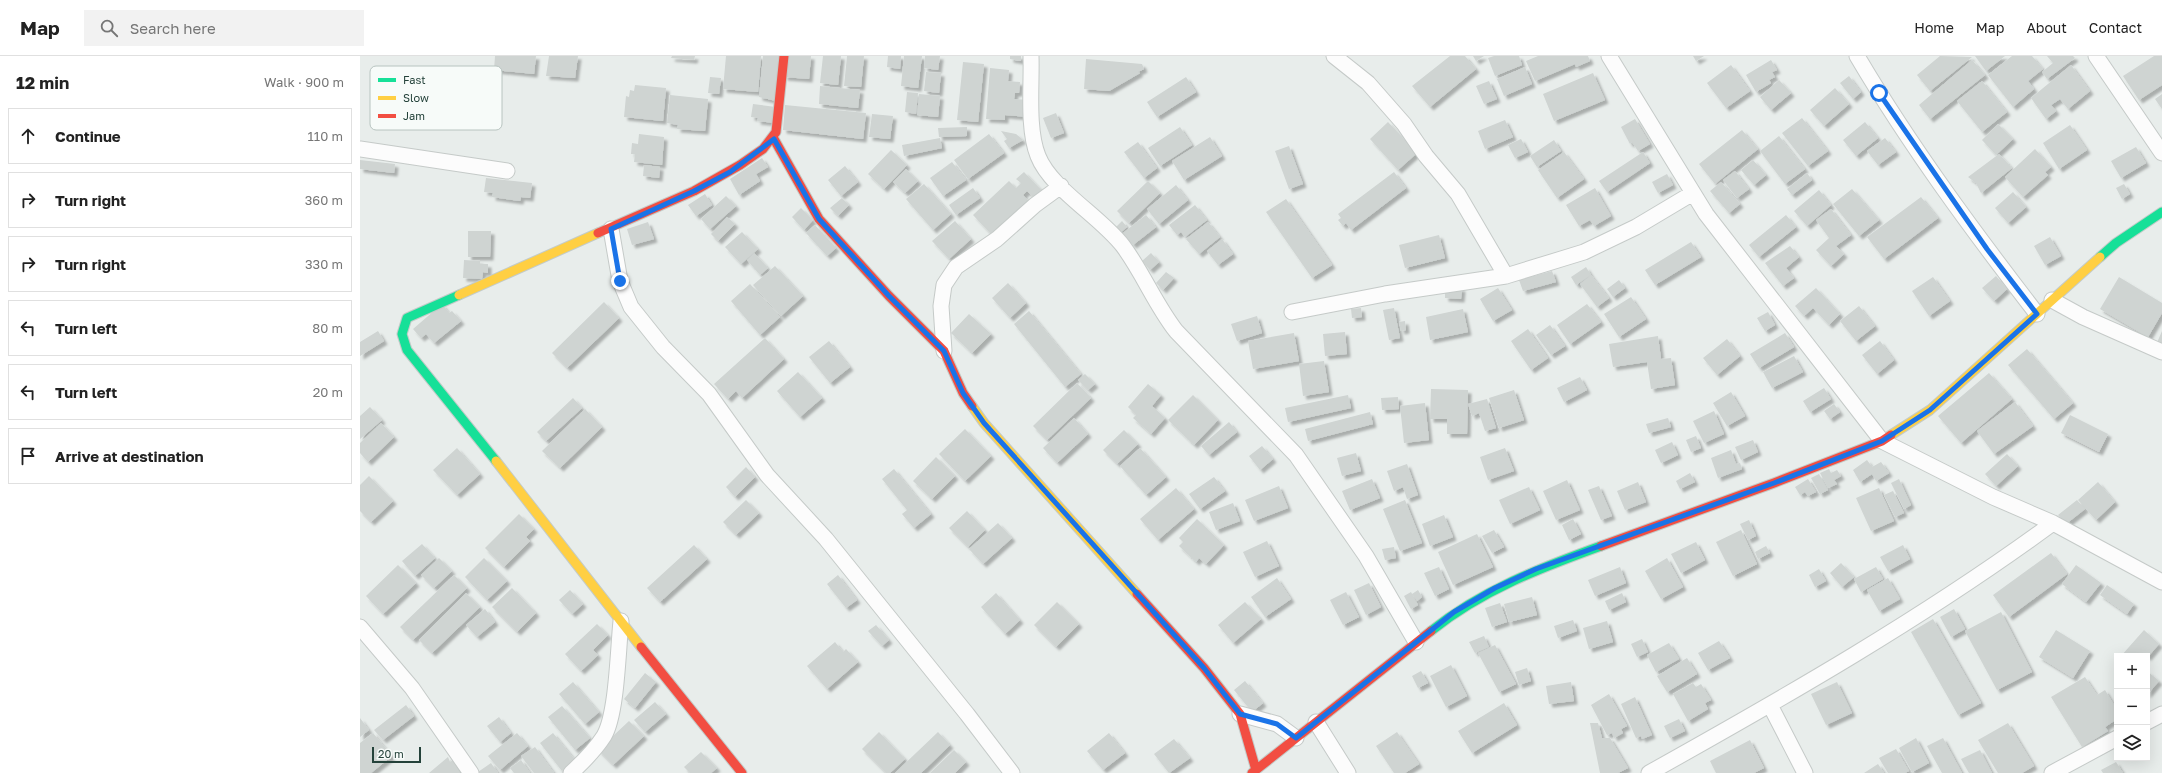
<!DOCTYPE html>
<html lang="en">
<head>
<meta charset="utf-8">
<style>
  :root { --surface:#fff; --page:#f2f2f2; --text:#222; --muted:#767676; --line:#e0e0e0 }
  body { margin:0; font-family:"Golos Text",sans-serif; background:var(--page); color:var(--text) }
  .controls { position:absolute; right:12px; bottom:12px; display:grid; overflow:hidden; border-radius:0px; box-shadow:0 4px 16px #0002 }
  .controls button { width:36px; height:36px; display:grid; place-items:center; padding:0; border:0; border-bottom:1px solid var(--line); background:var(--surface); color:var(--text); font:20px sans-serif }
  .scale { position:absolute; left:12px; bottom:10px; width:49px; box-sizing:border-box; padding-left:4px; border:2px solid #24423a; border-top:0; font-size:11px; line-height:14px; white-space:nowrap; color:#24423a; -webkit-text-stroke:3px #f7fbf9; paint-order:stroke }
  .stop { position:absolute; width:12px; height:12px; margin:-9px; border:3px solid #1a73e8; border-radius:50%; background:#fff }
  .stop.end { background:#1a73e8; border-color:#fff; box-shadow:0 1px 4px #0008 }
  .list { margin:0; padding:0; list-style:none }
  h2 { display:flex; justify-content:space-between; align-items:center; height:52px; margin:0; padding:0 16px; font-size:17px }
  h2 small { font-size:13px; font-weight:400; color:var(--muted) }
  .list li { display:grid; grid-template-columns:26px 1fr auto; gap:12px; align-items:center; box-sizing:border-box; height:56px; margin:0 8px 8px; padding:0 8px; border:1px solid var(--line); border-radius:0px }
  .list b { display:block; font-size:15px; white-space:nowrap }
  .list em { font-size:13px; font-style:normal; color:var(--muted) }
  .icon { flex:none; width:22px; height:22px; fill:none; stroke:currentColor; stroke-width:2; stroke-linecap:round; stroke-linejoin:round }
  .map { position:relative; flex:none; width:1802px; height:717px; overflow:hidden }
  header { display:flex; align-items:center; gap:24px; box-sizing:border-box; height:56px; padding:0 20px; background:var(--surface); border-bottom:1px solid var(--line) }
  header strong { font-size:19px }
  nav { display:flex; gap:22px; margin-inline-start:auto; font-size:14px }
  .search { width:280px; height:36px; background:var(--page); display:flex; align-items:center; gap:10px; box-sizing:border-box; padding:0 14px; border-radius:0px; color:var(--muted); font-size:15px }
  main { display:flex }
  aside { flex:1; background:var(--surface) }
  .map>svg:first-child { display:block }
</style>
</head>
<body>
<header>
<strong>Map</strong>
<div class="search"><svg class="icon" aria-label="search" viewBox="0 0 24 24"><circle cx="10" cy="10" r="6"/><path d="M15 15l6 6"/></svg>Search here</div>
<nav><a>Home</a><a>Map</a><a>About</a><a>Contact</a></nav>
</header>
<main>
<aside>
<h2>12 min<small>Walk · 900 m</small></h2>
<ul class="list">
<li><svg class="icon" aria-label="ahead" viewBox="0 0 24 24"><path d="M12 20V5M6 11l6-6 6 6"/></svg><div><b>Continue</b></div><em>110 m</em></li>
<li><svg class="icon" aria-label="right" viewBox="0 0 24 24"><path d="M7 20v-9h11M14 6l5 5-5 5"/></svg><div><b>Turn right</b></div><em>360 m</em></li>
<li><svg class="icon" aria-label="right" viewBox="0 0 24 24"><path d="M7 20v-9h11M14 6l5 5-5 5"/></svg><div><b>Turn right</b></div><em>330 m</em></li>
<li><svg class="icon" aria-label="left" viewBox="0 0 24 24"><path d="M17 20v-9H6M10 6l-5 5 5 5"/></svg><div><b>Turn left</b></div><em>80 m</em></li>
<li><svg class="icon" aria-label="left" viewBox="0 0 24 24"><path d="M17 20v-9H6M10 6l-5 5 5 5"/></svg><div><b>Turn left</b></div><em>20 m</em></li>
<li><svg class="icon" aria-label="arrive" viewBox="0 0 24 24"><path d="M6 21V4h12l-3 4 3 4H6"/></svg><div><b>Arrive at destination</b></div></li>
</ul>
</aside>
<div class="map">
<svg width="1802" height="717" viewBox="0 0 1802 717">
  <defs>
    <filter id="shadow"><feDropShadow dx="3.5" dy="3.5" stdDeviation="1" flood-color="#0004"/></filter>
  </defs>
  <rect width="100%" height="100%" fill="#e8edeb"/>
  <path fill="#cfd4d2" filter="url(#shadow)" d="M135,0h41l-2,18 -40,-4z
    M189,0h29l-3,22 -29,-2z
    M312,0h23l-1,4 -23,-2z
    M366,0h35l-3,36 -35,-3z
    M403,0h17l-4,45 -17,-4z
    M426,0h25l-2,23 -25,-2z
    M463,0h18l-3,29 -18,-2z
    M487,0h17l-3,31 -17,-1z
    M528,0h13l-1,13 -13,-2z
    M544,0h18l-4,32 -17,-2z
    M565,0h15l-2,14 -14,-2z
    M650,0h11v5l-11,-2z
    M1090,0h15l11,13 -46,38 -18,-21z
    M1113,0h11l-8,5z
    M1134,0h25l3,9 -27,11 -7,-18z
    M1178,0h50l2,5 -14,6 -1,-3 -40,17 -9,-20z
    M1333,0h11l-8,5z
    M1580,0l32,1 -42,34 -13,-16z
    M1615,0h30l-19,15z
    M1652,0h20l11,13 -15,12 6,8 -21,18 -25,-32z
    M1687,0h26l2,2 -28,21 -5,-7 11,-9z
    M1794,0h8v29l-23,15 -16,-24z
    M726,3l56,5 2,5 -6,3 2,1 -31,18 -25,-2z
    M1411,4l6,10 -5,2 3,5 -6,3 2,3 -15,9 -10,-17z
    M1612,4l13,15 -55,44 -11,-14z
    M603,6l21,2 -6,58 -21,-2z
    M1371,9l19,26 -24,17 -19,-25z
    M1711,9l19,26 -22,18 -8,-10 -9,6 5,6 -10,8 -15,-21z
    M1165,11l7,17 -28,12 -7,-17z
    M630,12l19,2 -1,11 12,1 -1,11h-4l-1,6 16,1 -2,17 -23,-2v5l-19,-1z
    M566,16l15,1 -2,20 -15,-2z
    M1233,17l12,27 -51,21 -11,-27z
    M1489,20l12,16 -8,7 -13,-16z
    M350,21l11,1 -2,16 -11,-1z
    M826,21l10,15 -39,25 -10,-15z
    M1419,24l12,13 -20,17 -11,-13z
    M1129,25l8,18 -13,5 -8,-18z
    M1622,25l25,31 -25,20 -25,-31z
    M275,29l31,3 -3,33 -39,-4 2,-21 3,1 1,-7 4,1z
    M460,30l40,4 -2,18 -39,-4z
    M1475,32l14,16 -25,22 -14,-16z
    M547,36l11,1 -2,21 -11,-2z
    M559,38l21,2 -2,21 -21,-2z
    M1802,38v15l-7,-10z
    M310,39l38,4 -3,32 -28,-2 1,-4 -11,-2z
    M393,48l23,3 -1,16 -18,-2 1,-3 -7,-1z
    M425,49l81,8 -3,26 -80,-9z
    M696,57l8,20 -13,5 -8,-20z
    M512,58l21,2 -3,23 -21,-2z
    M1442,62l26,33 -20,15 -26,-33z
    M1275,63l15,25 -12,7 -6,-9 -2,2 -9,-17z
    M1145,64l8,17 -28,12 -7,-18z
    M1028,66l29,31 -19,17 -28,-31z
    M1505,66l13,16 -22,18 -13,-16z
    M1638,68l15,15 -17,16 -14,-15z
    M1710,69l17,25 -28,19 -16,-26z
    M607,71v9l-28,1 -1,-9z
    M820,71l12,18 -32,21 -12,-18z
    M1382,74l16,19 -43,35 -16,-20z
    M641,75l15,3 7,6 -14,8 -5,-7 3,-2z
    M279,78l25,3 -2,28 -28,-3 1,-8h-4l1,-11 6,1z
    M629,78l15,19 -36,26 -14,-19z
    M1419,80l26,33 -20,15 -25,-33z
    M850,81l12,19 -38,24 -12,-19z
    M580,82l2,10 -38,8 -2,-11z
    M1525,82l11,14 -18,13 -11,-14z
    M1161,83l7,13 -13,6 -7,-13z
    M1194,84l7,11 -24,16 -7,-11z
    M778,86l19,26 -13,10 -20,-26z
    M929,90l14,38 -14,5 -14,-38z
    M1776,91l10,16 -25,15 -10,-17z
    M1675,93l16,18 -6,5 3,3 -25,22 -18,-20z
    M531,94l16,15 -23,24 -16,-15z
    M1204,96l20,27 -27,19 -19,-28z
    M1283,96l7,11 -43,29 -8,-11z
    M1639,98l13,14 -31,25 -5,-10 -8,-6z
    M402,102l6,9 -12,7 4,7 -21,14 -9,-16z
    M0,104l35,4 -1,9 -34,-4z
    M1393,104l13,15 -12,10 -13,-15z
    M592,106l14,18 -23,16 -13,-18z
    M284,109l16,2 -1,11 -16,-2z
    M485,110l13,16 -17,14 -13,-16z
    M546,113l12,12 -13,12 -12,-11z
    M1375,115l14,18 -12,9 -14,-18z
    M664,116l18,19 -8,7 -7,-7 -4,4 8,9 -25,23 -4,-4 -11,11 -18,-19 36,-34 7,7 5,-5 -5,-4z
    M1034,116l12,16 -55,42 -5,-7 -3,3 -5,-6 3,-2 -3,-4z
    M1447,117l5,7 -20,15 -5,-6z
    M1307,118l6,11 -15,8 -6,-11z
    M126,122l46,5 -2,15 -9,-1 -1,4 -28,-4 1,-4 -9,-1z
    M788,125l12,12 -31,30 -12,-12z
    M1361,126l19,22 -11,9 -19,-22z
    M564,128l27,30 -18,16 -27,-31z
    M1764,128l6,10 -8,5 -6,-11z
    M816,129l12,15 -29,24 -12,-15z
    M613,132l7,10 -24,17 -7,-10z
    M1235,132l16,28 -17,10 -4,-6 -11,6 -13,-21z
    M1492,133l27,31 -20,16 -26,-32z
    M1459,134l12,15 -24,21 -13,-15z
    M1653,136l13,15 -18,16 -13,-15z
    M345,138l7,11 -16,11 -8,-11z
    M366,140l10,10 -26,23 -9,-10z
    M1561,141l17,21 -54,41 -17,-22z
    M482,142l7,7 -11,11 -8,-8z
    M926,143l46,66 -20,13 -46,-66z
    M835,149l12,15 -22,17 -4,-5 -4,3 -8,-10z
    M441,152l12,12 -9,10 -12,-13z
    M1471,153l20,26 -15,11 8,8 -13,12 -15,-16 13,-12 -13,-18z
    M786,159l10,12 -23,18 -10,-12z
    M1426,159l10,12 -37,30 -10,-12z
    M367,161l8,7 -17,17 -7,-7z
    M595,165l16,18 -22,20 -17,-18z
    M762,165l5,6 -7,6 -5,-5z
    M288,166l6,17 -22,6 -5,-16z
    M848,166l12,15 -21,17 -13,-15z
    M455,169l21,23 -9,8 -21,-23z
    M108,175h23l-1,26h-22z
    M382,176l16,17 -17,15 -16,-17z
    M1079,179l6,23 -40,10 -6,-23z
    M1690,181l11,19 -16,9 -11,-19z
    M862,183l11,15 -15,11 -11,-14z
    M1331,186l10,15 -46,28 -10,-15z
    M1430,190l9,11 -13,11 8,10 -11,8 -18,-23z
    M394,197l14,15 -8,7 -13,-15z
    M791,197l8,9 -9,8 -8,-9z
    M104,204l16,1v3h8v9l-5,-1 -1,7 -19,-1z
    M415,210l28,30 -22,20 -28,-31z
    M1226,211l5,8 -15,10 -5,-8z
    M1192,215l4,11 -33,9 -4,-11z
    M806,216l8,6 -11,12 -7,-7z
    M1231,219l18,23 -12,9 -17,-23z
    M1636,220l11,13 -13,12 -12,-13z
    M1573,221l17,24 -21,15 -17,-25z
    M1759,221l43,26v10l-14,24 -48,-28z
    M1259,224l6,8 -12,9 -6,-8z
    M648,227l18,20 -16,15 -18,-20z
    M390,228l30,33 -20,18 -29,-34z
    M1085,232h17l-1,11 -16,-1z
    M1138,232l14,22 -19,11 -13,-22z
    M1456,232l24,26 -11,11 -16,-17 -9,8 -9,-10z
    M1271,241l15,22 -27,18 -15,-23z
    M244,246l15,16 -52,50 -15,-15z
    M82,248l7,9 3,-2 9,10 -27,22 -8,-9 -5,4 -8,-9z
    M1227,248l14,18 -31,22 -13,-19z
    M1499,250l16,20 -19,15 -16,-20z
    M1001,252l1,9 -10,1 -1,-9z
    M1034,252l6,30 -11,2 -6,-30z
    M1103,253l5,23 -38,8 -4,-23z
    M669,255l52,63 -16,13 -51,-63z
    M1408,256l7,13 -10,6 -8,-13z
    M609,258l22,20 -19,19 -21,-20z
    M897,260l5,17 -25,8 -6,-17z
    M1045,265l1,9 -5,1 -2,-9z
    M1190,269l15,21 -14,9 -15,-20z
    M1168,273l20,29 -17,12 -20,-29z
    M18,275l6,10 -24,15v-14z
    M1802,275v16l-6,-2z
    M985,276l2,22 -22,2 -2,-22z
    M934,277l5,28 -46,8 -5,-28z
    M1425,277l9,14 -35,21 -9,-14z
    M1298,280l3,23 10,-1 4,27 -24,4 -4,-27 -34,5 -4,-23z
    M405,282l19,21 -42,39 -6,-7 -8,8 -14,-15z
    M1367,283l13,17 -23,19 -14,-17z
    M469,285l21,26 -20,16 -21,-26z
    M1520,285l14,19 -17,14 -15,-19z
    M1667,293l46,54 -19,16 -46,-54z
    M1434,300l9,16 -31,16 -9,-16z
    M964,305l5,31 -26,4 -4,-32z
    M438,316l24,26 -22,19 -23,-26z
    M1629,317l23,26 -51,44 -23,-27z
    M725,318l10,10 -7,6 -10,-10z
    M1220,321l7,13 -23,12 -7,-14z
    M717,327l14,15 -44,42 -14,-14z
    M788,328l13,11 -9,11 13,12 -14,16 -18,-16 3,-3 -8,-8z
    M1464,332l7,11 -21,13 -7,-11z
    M1071,333l37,1 -1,44h-20v-15h-17z
    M1154,334l10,30 -25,8 -10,-30z
    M1371,336l14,24 -18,10 -14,-23z
    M833,339l25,25 -24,25 -26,-25z
    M988,339l3,13 -63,14 -3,-14z
    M1038,341l1,12 -17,1 -1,-12z
    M213,342l9,10 -36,33 -9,-9z
    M1127,343l9,29 -11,3 -6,-18 -7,3 -4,-12z
    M1655,346l18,24 -39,28 -17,-23z
    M1065,347l4,37 -25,3 -4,-37z
    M1474,348l6,8 -10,7 -6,-8z
    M10,351l12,13 -22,19v-23z
    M225,353l17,18 -42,41 -18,-17z
    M1354,355l10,23 -20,9 -11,-22z
    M1010,356l3,12 -65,17 -3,-12z
    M1710,359l38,19 -9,18 -38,-19z
    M714,362l14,16 -31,29 -14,-15z
    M1308,362l3,9 -22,6 -3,-9z
    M869,366l8,10 -28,23 -8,-9z
    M21,367l13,14 -26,25 -8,-9v-10z
    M605,373l26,27 -26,25 -26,-27z
    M764,374l14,14 -21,20 -14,-14z
    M1336,380l5,12 -10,4 -5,-12z
    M1393,384l5,12 -17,8 -6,-13z
    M1312,386l6,13 -17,8 -6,-13z
    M902,390l11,13 -13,11 -11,-14z
    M97,392l23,26 -23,21 -24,-25z
    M780,392l26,29 -20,18 -26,-29z
    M1145,392l9,23 -26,9 -8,-23z
    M1371,394l5,14 4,-1 2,6 -24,9 -7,-20z
    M996,397l5,18 -19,5 -5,-18z
    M1647,398l11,12 -22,20 -11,-12z
    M576,401l19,19 -23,23 -19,-18z
    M1507,404l5,7 9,-5 8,11 -13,8 -4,-7 -12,8 -7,-12z
    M1047,408l11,31 -11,4 -4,-12 -9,4 -7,-20z
    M386,411l9,10 -20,20 -9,-10z
    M534,413l37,45 -17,14 -12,-14 5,-4 -25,-31z
    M1469,413l2,4 6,-3 4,6 -7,4 3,4 -9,4 -8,-15z
    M1330,417l5,9 -15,7 -4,-8z
    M1459,418l9,16 -8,4 -9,-16z
    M9,420l24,25 -22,21 -11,-11v-26z
    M854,421l11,14 -25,18 -11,-15z
    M1012,423l8,19 -30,12 -8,-19z
    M1448,423l8,13 -8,4 -3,-4 -5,3 -5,-8z
    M1539,423l12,26 -7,4 -13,-26z
    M1207,424l13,30 -24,10 -13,-29z
    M1278,426l8,20 -21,8 -8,-19z
    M1738,426l17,20 -19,18 -18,-20z
    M919,430l9,22 -34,13 -9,-21z
    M1239,430l13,30 -11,4 -13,-30z
    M1169,431l11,23 -30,14 -11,-24z
    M816,432l18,21 -36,31 -18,-21z
    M1519,432l15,33 -23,10 -15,-33z
    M1533,435l11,22 -9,4 -11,-22z
    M386,444l13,13 -23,22 -13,-13z
    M1045,444l17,43 -22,8 -17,-42z
    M1717,444l8,9 -19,15 -8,-9z
    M873,447l7,18 -24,9 -7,-18z
    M607,455l18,19 -17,17 -19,-19z
    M159,458l15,15 -8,8 4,4 -26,26 -19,-19z
    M1084,459l9,22 -23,9 -8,-22z
    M837,463l27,26 -18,19 -7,-6 -3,4 -17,-16 4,-4 -4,-4z
    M1213,463l8,15 -12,6 -7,-15z
    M1389,464l7,16 -8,4 -8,-16z
    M638,467l14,15 -29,26 -14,-15z
    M1134,474l10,17 -12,6 -10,-17z
    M1381,474l16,34 -24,12 -17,-34z
    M1117,478l16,33 -40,18 -15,-33z
    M907,485l12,25 -24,11 -12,-25z
    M1336,486l9,18 -24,13 -10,-19z
    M62,488l13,14 -20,18 -13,-15z
    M334,489l13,14 -47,43 -13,-14z
    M1543,489l7,14 -22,12 -8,-14z
    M1406,490l4,7 -12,6 -3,-7z
    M1034,491l2,11 -11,2 -3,-11z
    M1691,497l16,21 -58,43 -16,-22z
    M79,502l13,13 -18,17 -13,-13z
    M124,502l23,23 -20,19 -22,-23z
    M1307,502l16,29 -22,12 -16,-28z
    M1481,507l13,14 -12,10 -12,-14z
    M38,509l18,18 -33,31 -17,-18z
    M1716,509l25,18 -15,19 -24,-18z
    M1079,511l10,22 -14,7 -11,-23z
    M1260,511l6,16 -31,13 -7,-16z
    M1516,511l7,12 -22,13 -7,-13z
    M1459,513l7,12 -11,6 -6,-12z
    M94,519l13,13 -54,52 -13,-13z
    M478,519l19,25 -11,8 -19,-24z
    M917,522l14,21 -26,18 -14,-20z
    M1528,522l12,21 -21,12 -12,-21z
    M1009,527l12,24 -15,8 -12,-25z
    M1747,529l27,19 -7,10 -27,-19z
    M152,532l24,25 -19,19 -25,-25z
    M210,534l13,14 -11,10 -13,-14z
    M1058,534l4,7 -5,4 -5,-7z
    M986,536l13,25 -16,8 -13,-25z
    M1051,536l7,13 -7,4 -7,-13z
    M106,537l14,14 -48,46 -13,-13z
    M636,537l24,27 -15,14 -24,-27z
    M1262,537l4,9 -17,8 -4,-9z
    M1172,541l5,18 -28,7 -5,-18z
    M697,546l22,22 -23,23 -22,-22z
    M885,546l16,17 -28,24 -15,-18z
    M1140,547l7,19 -15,5 -7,-19z
    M125,553l10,13 -18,15 -11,-12z
    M1594,553l11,20 -14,8 -11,-20z
    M1641,556l31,60 -35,18 -32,-59z
    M1573,563l48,84 -23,12 -47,-83z
    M1213,564l4,11 -19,7 -4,-12z
    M1247,565l6,21 -24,7 -6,-21z
    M237,568l11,11 -15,15 5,5 -17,16 -16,-17z
    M516,569l13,15 -7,6 -14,-15z
    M1696,574l34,21 -17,27 -34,-21z
    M1784,574l15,14 -12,14v-2h-26z
    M1124,580l5,11 -14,6 -6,-11z
    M1282,583l6,13 -11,5 -6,-13z
    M1359,585l11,17 -22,12 -10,-17z
    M475,586l8,10 3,-3 12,13 -31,27 -20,-23z
    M1309,587l10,16 -23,13 -9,-17z
    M1135,589l21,39 -17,8 -21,-39z
    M1327,602l10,16 -30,18 -10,-16z
    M1091,609l16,31 -21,11 -16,-31z
    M1167,612l4,13 -12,4 -4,-13z
    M1061,615l7,12 -10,5 -6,-12z
    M1787,615l12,10 -12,14z
    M285,617l11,9 -21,26 -11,-9z
    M1725,621l12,18 8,-5 12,20v9l-12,8 3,4 -26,16 -31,-50z
    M885,625l18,22 -11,9 -18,-22z
    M213,626l26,30 -14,12 -26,-30z
    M1211,626l3,19 -25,3 -3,-18z
    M1477,626l15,31 -26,12 -15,-31z
    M1333,627l3,4 5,-3 10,16 -6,3 3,6 -20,12 -15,-27z
    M1249,638l18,32 -6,3 2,4 -9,5 -2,-5 -5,2 -16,-30z
    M1275,641l17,38 -10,4 -1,-3 -5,2 -15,-34z
    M295,646l11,12 -21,18 -11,-12z
    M1144,647l13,22 -45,28 -14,-22z
    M46,649l8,11 -31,24 -9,-10z
    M202,650l28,32 -15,12 -27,-33z
    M139,661l12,16 -11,9 -13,-16z
    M0,662l9,12 -9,7z
    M1319,663l6,12 -15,7 -6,-12z
    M269,665l15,15 -31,29 -15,-15z
    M1230,667h8l4,15h8l18,30 -10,5h-18z
    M1648,667l26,43 -12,7h-24l-20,-33z
    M519,676l26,27 -15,14h-4l-24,-24z
    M578,676l12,13 -29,28h-26z
    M1037,676l22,32 -14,9h-11l-18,-27z
    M13,677l19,23 -21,17h-11v-30z
    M157,677l11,13 -28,24 -12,-14z
    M193,677l22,27 -13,11 -22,-28z
    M749,677l16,20 -22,17 -16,-19z
    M1556,682l13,25 -17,9 -13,-24z
    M1583,682l19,35h-20l-15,-27z
    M814,683l16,19 -21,15 -15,-19z
    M1390,684l14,28 -10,5h-38l-6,-12z
    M175,691l19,26h-20l-13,-17z
    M1536,693l13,22 -4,2h-17l-9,-15z
    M594,694l12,12 -11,11h-25z
    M1620,694l12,23h-23l-8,-14z
    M341,696l16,16 -6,5h-21l-6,-6z
    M88,701l2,5 3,-2 7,13h-31z
    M161,704l9,13h-16l-4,-5z
    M1756,706l7,11h-20l-2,-3z
    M131,707l7,10h-19l-1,-1z
    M1518,708l6,9h-20z"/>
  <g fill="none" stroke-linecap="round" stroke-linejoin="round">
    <defs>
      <path id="street" d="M671,0c1,29 -4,73 7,100 13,33 62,60 85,90 20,27 32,58 53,85l120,124 70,101 50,86
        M974,0l34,27 36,41 22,32 32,38 48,82
        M1249,0l97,158 176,227 111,56 60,26 109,59
        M1497,0c53,90 116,175 180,258
        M1736,0l66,97
        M0,93l147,22
        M251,173l9,52 11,26 32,40 46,47 58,81 59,64 141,175 45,59
        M1692,244l31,17 79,35
        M932,256l93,-18 121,-18 78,-24 52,-25 57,-34
        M584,295l-3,-45 3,-21 12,-18 41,-28 38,-34 26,-19
        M0,571l52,61 59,85
        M1410,649l35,68
        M880,658l37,10 19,14
        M956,666l32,51
        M1787,666l15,-8
        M211,717c12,-11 24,-23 33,-37 13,-22 14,-87 17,-115
        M1289,717c138,-77 276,-156 404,-250
        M1692,717l65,-35"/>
      <path id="fast" d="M1740,201l16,-14 46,-31
        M99,239l-52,23 -5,16 5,16 89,111
        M1071,575c51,-41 109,-63 170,-85"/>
      <path id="slow" d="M99,239l139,-62
        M612,350l12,17 153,171
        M1531,379l39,-25 170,-153
        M136,405l145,186"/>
      <path id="jam" d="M414,83l45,80 70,77 55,55 19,42 9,13
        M238,177l96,-42 46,-26 23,-16 13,-17 8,-76
        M1241,490l173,-63 108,-42 9,-6
        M777,538l67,74 36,46 16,56
        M281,591l101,126
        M892,717l179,-142"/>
    </defs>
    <use href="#street" stroke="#c5cac8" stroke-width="17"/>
    <use href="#fast" stroke="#c3cbc8" stroke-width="11"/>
    <use href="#slow" stroke="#c3cbc8" stroke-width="11"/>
    <use href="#jam" stroke="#c3cbc8" stroke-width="11"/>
    <use href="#street" stroke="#fcfcfc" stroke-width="15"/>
    <use href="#fast" stroke="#16e098" stroke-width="9"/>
    <use href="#slow" stroke="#ffcf43" stroke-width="9"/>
    <use href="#jam" stroke="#f24e42" stroke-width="9"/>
  </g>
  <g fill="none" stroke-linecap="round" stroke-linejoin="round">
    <path stroke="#1a73e8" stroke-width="5" d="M260,225l-9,-52 83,-38 36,-19 44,-33 45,80 70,77 55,55 19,42 21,30 220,245 36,46 37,10 19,14 158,-126 41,-24 41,-19 238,-86 108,-42 48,-31 107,-96 -50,-65 -108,-156"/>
  </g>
  <rect x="10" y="10" width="132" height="64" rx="6" fill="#f7fbf9" stroke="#b8c4c0" stroke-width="1"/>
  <rect x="18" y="22" width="18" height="4" fill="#16e098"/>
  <rect x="18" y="40" width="18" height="4" fill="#ffcf43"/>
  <rect x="18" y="58" width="18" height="4" fill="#f24e42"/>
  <g font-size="11" fill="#24423a">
    <text x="43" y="28">Fast</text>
    <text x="43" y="46">Slow</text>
    <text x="43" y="64">Jam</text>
  </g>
</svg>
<div class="controls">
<button>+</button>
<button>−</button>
<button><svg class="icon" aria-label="layers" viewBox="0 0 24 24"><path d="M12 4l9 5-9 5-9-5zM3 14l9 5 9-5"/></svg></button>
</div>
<div class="scale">20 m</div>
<div class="stop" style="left:1519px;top:37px"></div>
<div class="stop end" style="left:260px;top:225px"></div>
</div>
</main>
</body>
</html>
